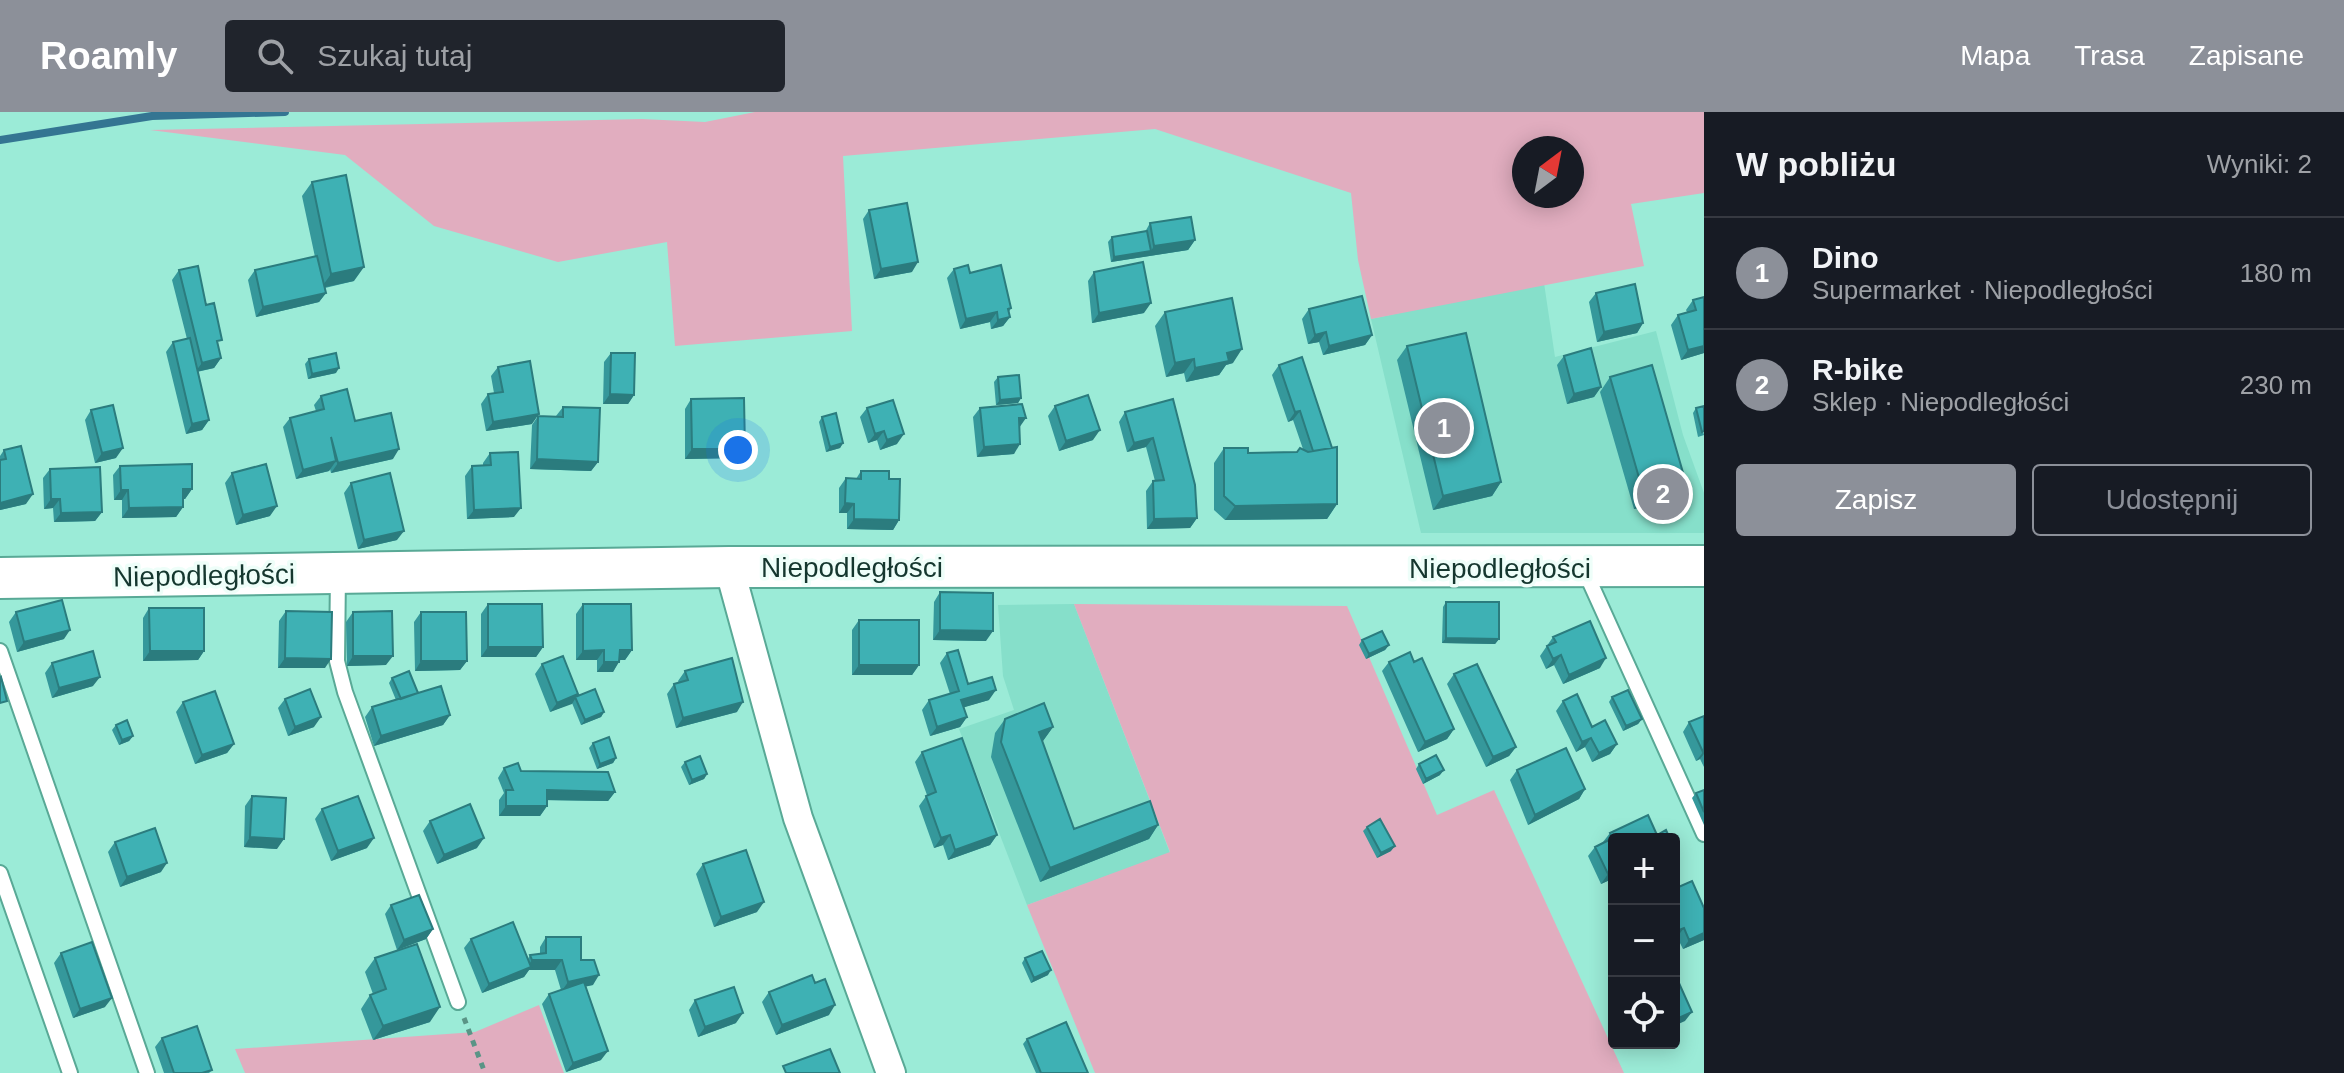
<!DOCTYPE html>
<html lang="pl">
<head>
<meta charset="utf-8">
<style>
  :root { --surface:#171b24; --page:#20242c; --text:#f1f3f6; --muted:#9ea1a6; --line:#363941; --accent:#8c9099 }
  body { margin:0; font-family:Arial,sans-serif; background:var(--page); color:var(--text) }
  .controls { position:absolute; right:24px; bottom:24px; display:grid; overflow:hidden; border-radius:8px; box-shadow:0 4px 20px #0003 }
  .controls button { width:72px; height:72px; display:grid; place-items:center; padding:0; border:0; border-bottom:2px solid var(--line); background:var(--surface); color:var(--text); font:40px sans-serif }
  .compass { position:absolute; left:1512px; top:24px; width:72px; height:72px; border-radius:50%; background:var(--surface); box-shadow:0 4px 20px #0003; rotate:32deg }
  .you { position:absolute; left:738px; top:338px; width:28px; height:28px; margin:-20px; border:6px solid #fff; border-radius:50%; background:#1a73e8; box-shadow:0 0 0 12px #1a73e833 }
  .badge { display:grid; place-items:center; width:52px; height:52px; border-radius:50%; background:var(--accent); color:#fff; font-size:26px; font-weight:700 }
  .pin { position:absolute; translate:-50% -50%; border:4px solid #fff; box-shadow:0 2px 8px #0006 }
  .list { margin:0; padding:0; list-style:none }
  h2 { display:flex; justify-content:space-between; align-items:center; height:104px; margin:0; padding:0 32px; font-size:34px }
  h2 small { font-size:26px; font-weight:400; color:var(--muted) }
  .list li { display:grid; grid-template-columns:52px 1fr auto; gap:24px; align-items:center; box-sizing:border-box; height:112px; padding:0 32px; border-top:2px solid var(--line) }
  .list b { display:block; font-size:30px; white-space:nowrap }
  .list p { margin:0; font-size:26px; white-space:nowrap; color:var(--muted) }
  .list em { font-size:26px; font-style:normal; color:var(--muted) }
  .actions { display:flex; gap:16px; padding:24px 32px }
  .actions a { flex:1; padding:18px 0; border:2px solid var(--accent); border-radius:8px; text-align:center; font-size:28px; color:var(--accent) }
  .actions .main { background:var(--accent); color:#fff }
  .icon { flex:none; width:44px; height:44px; fill:none; stroke:currentColor; stroke-width:2; stroke-linecap:round; stroke-linejoin:round }
  .map { position:relative; flex:none; width:1704px; height:961px; overflow:hidden }
  header { display:flex; align-items:center; gap:48px; box-sizing:border-box; height:112px; padding:0 40px; background:var(--accent); color:#fff }
  header strong { font-size:38px }
  nav { display:flex; gap:44px; margin-inline-start:auto; font-size:28px }
  .search { width:560px; height:72px; background:var(--page); display:flex; align-items:center; gap:20px; box-sizing:border-box; padding:0 28px; border-radius:8px; color:var(--muted); font-size:30px }
  main { display:flex }
  aside { flex:1; background:var(--surface) }
  .map>svg:first-child { display:block }
</style>
</head>
<body>
<header>
<strong>Roamly</strong>
<div class="search"><svg class="icon" aria-label="search" viewBox="0 0 24 24"><circle cx="10" cy="10" r="6"/><path d="M15 15l6 6"/></svg>Szukaj tutaj</div>
<nav><a>Mapa</a><a>Trasa</a><a>Zapisane</a></nav>
</header>
<main>
<div class="map">
<svg width="1704" height="961" viewBox="0 0 1704 961">
  <rect width="100%" height="100%" fill="#9bebd7"/>
  <path fill="#86dfca" d="M1544,171l11,74 101,-26 27,104 21,58v40h-283l-50,-214z
    M1074,492l96,249 -143,52 -68,-176 55,-19 -11,-34 -5,-71z"/>
  <path fill="#e1adbf" fill-rule="evenodd" d="M755,0h949v81l-73,11 13,62 -273,53 -13,-59 -7,-67 -196,-64 -312,27 9,175 -177,15 -8,-104 -109,20 -124,-36 -89,-71 -195,-25 492,-11 63,3zM1524,36h48v48h-48z
    M1074,492l273,2 90,209 57,-25 130,283h-529l-68,-168 143,-53z
    M539,893l25,68h-319l-10,-24 240,-17z"/>
  <g fill="none" stroke-linecap="round" stroke-linejoin="round">
    <path stroke="#347592" stroke-width="8" d="M0,28l152,-24 133,-4"/>
    <defs>
      <path id="lane" d="M1584,457l120,265
        M338,461l-1,88 8,31 113,310
        M0,539l147,422
        M0,761l70,200"/>
      <path id="street" d="M729,455l69,251 93,255"/>
      <path id="secondary" d="M0,466l729,-11 975,-1"/>
    </defs>
    <use href="#lane" stroke="#59a996" stroke-width="18"/>
    <use href="#street" stroke="#59a996" stroke-width="32"/>
    <use href="#secondary" stroke="#59a996" stroke-width="44"/>
    <path stroke="#5a9486" stroke-width="5" stroke-dasharray="6 6" stroke-linecap="butt" d="M464,906l21,55"/>
    <use href="#lane" stroke="#fff" stroke-width="14"/>
    <use href="#street" stroke="#fff" stroke-width="28"/>
    <use href="#secondary" stroke="#fff" stroke-width="40"/>
  </g>
  <path fill="#35989b" d="M312,70l42,99 -29,7 1,5 -7,9 -63,15 -8,-37 7,-10 60,-13 -13,-61z
    M869,98l43,62 -38,7 -11,-60z
    M1150,111l45,17 -7,10 -77,12 -3,-20 4,-5 33,-5z
    M954,157l16,4 41,35 -2,4 1,5 -7,9 -12,3 -1,-7 -30,7 -13,-51z
    M179,158l27,35 15,53 -7,10 -17,4 12,48 -7,10 -16,4 -20,-82 7,-10 14,-3 -15,-59z
    M1094,160l50,41 -52,10 -4,-42z
    M1596,181l47,30 -6,10 -40,9 -8,-40z
    M1704,185v56l-23,7 -10,-35 7,-10 9,-3 -1,-2 7,-10z
    M1309,197l63,26 -7,10 -42,10 -4,-13 -11,2 -6,-25z
    M1165,200l68,51 -7,2 -7,10 -33,7 -2,-9 -18,4 -11,-51z
    M1407,234l94,136 -9,14 -59,14 -36,-150z
    M611,241l23,42 -6,9h-25l1,-42z
    M1564,244l37,31 -7,10 -27,7 -10,-39z
    M1302,245l35,147 -10,15 -102,1 -11,-10v-47l10,-15 24,5 49,-1 6,-3 -10,-29 -5,2 -16,-47 7,-10z
    M309,247l27,14 -28,6 -3,-15z
    M498,255l34,57 -46,7 -5,-27 7,-10 6,-1 -3,-17z
    M998,265l23,21 -3,5 -22,2 -2,-23z
    M1610,265l76,106 -10,15 -42,11 -34,-117z
    M321,284l34,25 38,38 -62,14 -1,-4 -1,2 -33,8 -13,-52 7,-9 26,-7 -2,-6z
    M691,287l54,50 -7,9 -53,1v-50z
    M1173,287l24,119 -7,10 -43,1 -1,-38 7,-10h2l-9,-34 -19,5 -8,-30 6,-10z
    M1055,294l38,34 -34,11 -11,-35z
    M563,295l35,55 -7,9 -61,-2 2,-44 6,-9h18z
    M867,296l30,36 -17,6 -3,-10 -9,3 -8,-26z
    M980,296l39,20 -5,26 -37,3 -4,-40z
    M1696,296l8,27 -6,2 -5,-24z
    M91,298l25,48 -21,5 -10,-43z
    M822,305l21,26 -3,5 -14,4 -7,-30z
    M4,338l22,54 -26,6v-54z
    M490,341l24,64 -47,2 -2,-43 7,-10h11v-3z
    M120,354l72,23 -7,10h-2v8l-7,10 -54,1v-18h-8l-1,-25z
    M50,357l52,43 -7,9 -41,1 -1,-14 -9,1 -1,-31z
    M861,359l28,8 10,41 -6,10 -46,-1v-16h-8v-25l7,-10 10,1z
    M232,361l38,43 -34,9 -11,-42z
    M351,371l46,57 -39,9 -14,-56z
    M940,480l46,49 -53,-1 1,-38z
    M1446,490l53,37 -4,5 -53,-1 1,-36z
    M488,492l55,43 -7,10h-55v-43z
    M583,492l49,46 -7,10h-6l-6,12h-16v-12h-21v-46z
    M149,496l55,43 -6,9 -55,1v-43z
    M286,499l39,57h-47l1,-47z
    M16,500l48,27 -47,13 -8,-30z
    M353,500l33,53 -39,1 -1,-44z
    M421,500l46,49 -7,9 -45,1 -1,-49z
    M859,508l60,45 -7,10h-60v-45z
    M1553,525l47,31 -37,16 -9,-19 -8,4 -6,-13z
    M1362,528l27,5 -4,5 -19,9 -7,-14z
    M947,541l21,31 21,16 -25,7 3,10 -7,10 -30,9 -8,-26 7,-10 21,-6 -10,-31z
    M1389,550h25l40,67 -7,10 -29,13 -36,-81z
    M52,551l41,23 -41,12 -7,-25z
    M542,552l35,32 27,16 -3,5 -20,8 -9,-22 -22,9 -15,-38z
    M685,559l52,41 -61,16 -9,-34 7,-10 5,-1 -1,-2z
    M1454,562l62,73 -7,9 -23,11 -39,-83z
    M392,566l26,15 32,22 -7,10 -69,21 -9,-29 7,-10 24,-7 -7,-17z
    M1612,585l30,22 -4,5 -15,7 -14,-29z
    M285,587l29,28 -26,9 -10,-28z
    M1563,589l29,26 25,17 -7,10 -18,8 -7,-15 -9,5 -20,-41z
    M183,590l51,42 -7,9 -32,11 -19,-52z
    M1704,604v51l-4,-8 -4,2 -13,-29 6,-10z
    M1005,607l48,8 -11,15 32,87 84,-4 -9,14 -109,43 -49,-125 4,-24z
    M116,613l17,11 -4,5 -10,4 -7,-15z
    M593,631l23,15 -3,5 -16,6 -8,-21z
    M922,640l75,83 -7,10 -42,15 -5,-15 -9,3 -15,-42 8,-11 -12,-33z
    M685,650l22,12 -3,5 -15,6 -8,-18z
    M1419,652l21,11 -17,9 -7,-15z
    M504,656l17,3 94,21 -7,9 -61,-1v6l-7,10h-41v-16l5,-7 -6,-15z
    M1517,658l68,19 -6,10 -51,26 -18,-45z
    M1704,678v35l-12,-27 4,-5z
    M252,684l25,53 -33,-2 1,-41z
    M322,697l45,39 -36,13 -16,-42z
    M430,709l47,27 -40,16 -14,-33z
    M1367,715l24,24 -14,7 -14,-27z
    M1610,721l47,2 -43,43 -13,6 -13,-28 7,-9 8,-5z
    M115,730l46,30 -41,15 -12,-35z
    M703,752l54,48 -43,15 -18,-53z
    M1674,777l30,19v32l-21,9 -6,-12z
    M391,793l42,24 -7,10 -29,11 -12,-36z
    M546,825l35,23 12,25 -8,1 16,74 -35,12 -24,-68 7,-10 12,-4 -6,-20h-26l-5,7 -42,16 -18,-45 7,-9 57,20 2,-4 10,-1v-7z
    M61,841l44,54 -32,11 -19,-55z
    M375,846l55,64 -57,18 -12,-31 9,-14 3,-1 -8,-22z
    M1025,846l23,17 -17,8 -9,-20z
    M769,880l60,23 -53,20 -14,-33z
    M695,888l41,23 -38,14 -9,-27z
    M162,926l50,32 -3,3h-45l-9,-26z
    M1027,927l61,34h-52l-13,-29z"/>
  <path fill="#2b7c7e" d="M1195,128l-7,10 -77,12 3,-5 37,-6 3,-5z
    M918,150l-6,10 -38,7 7,-10z
    M364,155l-10,14 -33,7 10,-14z
    M326,181l-7,9 -63,15 7,-10z
    M1151,191l-7,10 -52,10 7,-10z
    M997,200l-7,10 -30,7 6,-10z
    M1010,205l-7,9 -12,3 7,-9z
    M1643,211l-6,10 -40,9 7,-10z
    M1326,220l-7,10 -11,2 7,-9z
    M1372,223l-7,10 -42,10 6,-9z
    M1704,234v7l-23,7 7,-10z
    M1242,237l-9,14 -7,2 -7,10 -33,7 9,-14 32,-15z
    M221,246l-7,10 -19,4 7,-9z
    M1194,247l-10,14 -18,4 9,-14z
    M339,256l-3,5 -28,6 4,-5z
    M1601,275l-7,10 -27,7 7,-10z
    M610,282l24,1 -6,9h-25z
    M1021,286l-3,5 -22,2 4,-5z
    M1300,299l-7,9 -5,2 7,-10z
    M539,302l-7,10 -46,7 7,-9z
    M1019,306h7l-7,10z
    M209,308l-7,10 -16,4 6,-10z
    M1100,318l-7,10 -34,11 7,-10z
    M884,319l-7,9 -9,3 7,-9z
    M904,322l-7,10 -17,6 7,-10z
    M1153,326l-7,9 -19,5 7,-9z
    M843,331l-3,5 -14,4 4,-5z
    M1020,332l-6,10 -37,3 7,-10z
    M123,336l-7,10 -21,5 7,-10z
    M399,337l-6,10 -62,14 7,-10z
    M692,337h53l-7,9 -53,1z
    M537,347l61,3 -7,9 -61,-2z
    M336,349l-7,10 -33,8 7,-9z
    M1501,370l-9,14 -59,14 10,-14z
    M1686,371l-10,15 -42,11 10,-14z
    M183,377h9l-7,10h-9z
    M121,378h7l-6,10h-8z
    M33,382l-7,10 -26,6v-7z
    M51,387h9l-7,9 -9,1z
    M845,391l9,1 -7,9h-8z
    M1337,392l-10,15 -102,1 10,-14z
    M277,394l-7,10 -34,9 7,-10z
    M183,395l-7,10 -54,1 7,-10z
    M521,396l-7,9 -47,2 7,-9z
    M102,400l-7,9 -41,1 7,-9z
    M1197,406l-7,10 -43,1 7,-10z
    M854,407l45,1 -6,10 -46,-1z
    M404,419l-7,9 -39,9 6,-9z
    M70,518l-6,9 -47,13 7,-10z
    M940,518l53,1 -7,10 -53,-1z
    M1446,526l53,1 -4,5 -53,-1z
    M1389,533l-4,5 -19,9 3,-5z
    M488,535h55l-7,10h-55z
    M604,538l-7,10h-21l7,-9z
    M620,538h12l-7,10h-12z
    M150,539h54l-6,9 -55,1z
    M1561,543l-7,10 -8,4 7,-10z
    M353,544h40l-7,9 -39,1z
    M285,546l46,1 -6,9h-47z
    M1606,546l-6,10 -37,16 6,-9z
    M421,549h46l-7,9 -45,1z
    M604,550h15l-6,10h-16z
    M859,553h60l-7,10h-60z
    M100,565l-7,9 -41,12 7,-10z
    M996,578l-7,10 -34,10 6,-10z
    M578,582l-6,10 -22,8 7,-9z
    M743,590l-6,10 -61,16 7,-10z
    M604,600l-3,5 -20,8 4,-5z
    M450,603l-7,10 -69,21 7,-10z
    M321,605l-7,10 -26,9 7,-9z
    M967,605l-7,10 -30,9 7,-9z
    M1642,607l-4,5 -15,7 3,-5z
    M1053,615l-10,14 -14,6 10,-15z
    M1454,617l-7,10 -29,13 7,-10z
    M133,624l-4,5 -10,4 3,-5z
    M1591,626l-6,9 -9,5 6,-10z
    M234,632l-7,9 -32,11 7,-9z
    M1617,632l-7,10 -18,8 7,-9z
    M1516,635l-7,9 -23,11 7,-10z
    M1704,639v3l-4,5 -4,2z
    M616,646l-3,5 -16,6 3,-5z
    M1444,658l-4,5 -17,9 3,-5z
    M707,662l-3,5 -15,6 3,-5z
    M1585,677l-6,10 -51,26 7,-10z
    M547,678l68,2 -7,9 -68,-1z
    M506,694h41l-7,10h-41z
    M1158,713l-9,14 -109,43 10,-14z
    M950,723l-7,10 -9,3 7,-10z
    M997,723l-7,10 -42,15 7,-10z
    M250,725l34,2 -7,10 -33,-2z
    M374,726l-7,10 -36,13 7,-10z
    M484,726l-7,10 -40,16 7,-9z
    M1395,734l-4,5 -14,7 4,-5z
    M167,751l-6,9 -41,15 7,-10z
    M1614,759v7l-13,6 7,-10z
    M764,790l-7,10 -43,15 7,-10z
    M1684,816l-7,9 -3,2v-7z
    M433,817l-7,10 -29,11 7,-10z
    M1704,821v7l-21,9 6,-9z
    M532,848h30l-7,10h-26l-5,7 -42,16 7,-9 36,-14z
    M1051,858l-3,5 -17,8 3,-5z
    M599,863l-6,10 -32,7 7,-10z
    M112,886l-7,9 -32,11 7,-9z
    M835,893l-6,10 -53,20 6,-10z
    M440,895l-10,15 -57,18 10,-14z
    M1692,900l-7,9 -11,5v-6z
    M743,901l-7,10 -38,14 7,-10z
    M608,939l-7,9 -35,12 7,-9z"/>
  <path fill="#3eb1b4" stroke="#2b7c7e" stroke-width="2" d="M346,63l18,92 -33,7 -19,-92z
    M907,91l11,59 -37,7 -12,-59z
    M1191,105l4,23 -41,6 -4,-23z
    M1147,119l4,20 -37,6 -2,-20z
    M317,144l9,37 -63,14 -8,-37z
    M1143,150l8,41 -52,10 -5,-41z
    M968,153l2,8 31,-8 10,43 -3,1 2,8 -12,3 -1,-8 -31,7 -12,-50z
    M198,154l8,39 8,-2 8,37 -5,1 4,17 -19,5 -23,-93z
    M1635,172l8,39 -39,9 -8,-39z
    M1362,184l10,39 -43,11 -3,-14 -11,3 -6,-26z
    M1704,185v49l-16,4 -10,-35 18,-5 -3,-10z
    M1232,186l10,51 -15,4 2,8 -34,7 -1,-9 -19,4 -10,-51z
    M1466,221l35,149 -58,14 -36,-150z
    M190,226l19,82 -17,4 -19,-82z
    M1591,236l10,39 -27,7 -10,-38z
    M336,241l3,15 -27,6 -3,-15z
    M611,241h24l-1,42 -24,-1z
    M1302,245l30,91 -19,3 -13,-40 -5,1 -16,-47z
    M530,249l9,53 -46,8 -5,-28 15,-2 -5,-25z
    M1652,253l34,118 -42,12 -34,-118z
    M1019,263l2,23 -21,2 -2,-23z
    M347,277l8,32 36,-8 8,36 -61,14 -7,-26 5,24 -33,9 -13,-52 34,-9 -3,-13z
    M1088,283l12,35 -34,11 -11,-35z
    M744,286l1,51h-53l-1,-50z
    M1173,287l22,86 2,33 -43,1 -1,-38 11,-1 -11,-42 -19,5 -9,-31z
    M893,288l11,34 -17,6 -3,-9 -9,3 -8,-26z
    M1022,292l4,14h-7l1,26 -36,3 -4,-39z
    M113,293l10,43 -21,5 -11,-43z
    M1704,294v25l-2,1 -6,-24z
    M563,295l37,1 -2,54 -61,-3 1,-43 25,1z
    M836,301l7,30 -13,4 -8,-30z
    M21,334l12,48 -33,9v-43l6,-1 -2,-9z
    M1337,335v57l-102,2 -11,-10v-48h24v5l49,-1 3,-4 8,4z
    M518,340l3,56 -47,2 -2,-44 19,-1 -1,-12z
    M192,352v25h-9v18l-54,1 -1,-18h-7l-1,-24z
    M266,352l11,42 -34,9 -11,-42z
    M100,355l2,45 -41,1 -1,-14h-9l-1,-30z
    M861,359h28v8h11l-1,41 -45,-1v-15l-9,-1 1,-25 15,1z
    M390,361l14,58 -40,9 -13,-57z
    M940,480l53,1v38l-53,-1z
    M62,488l8,30 -46,12 -8,-30z
    M1446,490h53v37l-53,-1z
    M488,492h54l1,43h-55z
    M583,492h48l1,46h-12l-1,12h-15v-12l-21,1z
    M149,496h55v43h-54z
    M286,499l46,1 -1,47 -46,-1z
    M392,499l1,45h-40v-44z
    M421,500h45l1,49h-46z
    M859,508h60v45h-60z
    M1590,509l16,37 -37,17 -8,-20 -8,4 -6,-13 9,-4 -3,-5z
    M1382,519l7,14 -20,9 -7,-14z
    M958,538l10,34 24,-7 4,13 -35,10 6,17 -30,10 -8,-27 30,-9 -12,-38z
    M93,539l7,26 -41,11 -7,-25z
    M1410,540l4,10 8,-4 32,71 -29,13 -36,-80z
    M563,544l15,38 -21,9 -15,-39z
    M732,546l11,44 -60,16 -9,-34 14,-4 -3,-9z
    M1477,552l39,83 -23,10 -39,-83z
    M409,559l9,22 -17,6 -9,-21z
    M1,565l6,24 -7,2v-25z
    M441,574l9,29 -69,21 -9,-29z
    M310,577l11,28 -26,10 -10,-28z
    M595,577l9,23 -19,8 -10,-23z
    M1628,578l14,29 -16,7 -14,-29z
    M215,579l19,53 -32,11 -19,-53z
    M1577,582l15,33 13,-7 12,24 -18,9 -8,-15 -9,4 -19,-41z
    M1044,591l9,24 -14,5 35,97 76,-28 8,24 -108,43 -49,-126 4,-23z
    M1704,604v35l-1,1 -14,-30z
    M127,608l6,16 -11,4 -6,-15z
    M609,625l7,21 -16,6 -7,-21z
    M962,626l35,97 -42,15 -5,-15 -9,3 -15,-42 10,-4 -14,-40z
    M1566,636l19,41 -50,26 -18,-45z
    M1436,643l8,15 -18,9 -7,-15z
    M700,644l7,18 -15,6 -7,-18z
    M518,651l3,8 87,1 7,20 -68,-2v16h-41v-16h7l-9,-22z
    M1704,678v22l-8,-19z
    M252,684l34,2 -2,41 -34,-2z
    M358,684l16,42 -36,13 -16,-42z
    M470,692l14,34 -40,17 -14,-34z
    M1648,703l9,20 9,-5 4,9h-56v32l-6,3 -13,-27 18,-9 -3,-5z
    M1380,707l15,27 -14,7 -14,-26z
    M155,716l12,35 -40,14 -12,-35z
    M746,738l18,52 -43,15 -18,-53z
    M1692,769l12,27v25l-15,7 -5,-12 -10,4v-43z
    M419,783l14,34 -29,11 -13,-35z
    M513,810l18,45 -42,17 -18,-45z
    M546,825h35v23h13l5,15 -31,7 -6,-22h-30l-2,-5 16,-2z
    M92,830l20,56 -32,11 -19,-56z
    M417,832l23,63 -57,19 -13,-31 16,-6 -11,-31z
    M1042,839l9,19 -17,8 -9,-20z
    M1674,860l18,40 -18,8z
    M812,863l3,8 10,-4 10,26 -53,20 -13,-33z
    M584,870l24,69 -35,12 -24,-69z
    M734,875l9,26 -38,14 -10,-27z
    M1066,910l22,51h-47l-14,-34z
    M197,914l15,44 -10,3h-28l-12,-35z
    M830,937l10,24h-54l-3,-7z"/>
  <g text-anchor="middle" stroke-width="7" stroke-linejoin="round" paint-order="stroke">
    <g font-size="28" fill="#15372f" stroke="#eefef9">
      <text x="852" y="465">Niepodległości</text>
      <text x="1500" y="466">Niepodległości</text>
      <text transform="translate(204 463) rotate(-1)" y="10">Niepodległości</text>
    </g>
  </g>
</svg>
<div class="controls">
<button>+</button>
<button>−</button>
<button><svg class="icon" aria-label="locate" viewBox="0 0 24 24"><circle cx="12" cy="12" r="6"/><path d="M12 2v4M12 18v4M2 12h4M18 12h4"/></svg></button>
</div>
<svg class="compass" viewBox="-18 -18 36 36"><path d="M0-13l5 13h-10z" fill="#e53935"/><path d="M0 13l5-13h-10z" fill="#9ea1a6"/></svg>
<div class="you"></div>
<div class="pin badge" style="left:1444px;top:316px">1</div>
<div class="pin badge" style="left:1663px;top:382px">2</div>
</div>
<aside>
<h2>W pobliżu<small>Wyniki: 2</small></h2>
<ul class="list">
<li><span class="badge">1</span><div><b>Dino</b><p>Supermarket · Niepodległości</p></div><em>180 m</em></li>
<li><span class="badge">2</span><div><b>R-bike</b><p>Sklep · Niepodległości</p></div><em>230 m</em></li>
</ul>
<div class="actions"><a class="main">Zapisz</a><a>Udostępnij</a></div>
</aside>
</main>
</body>
</html>
